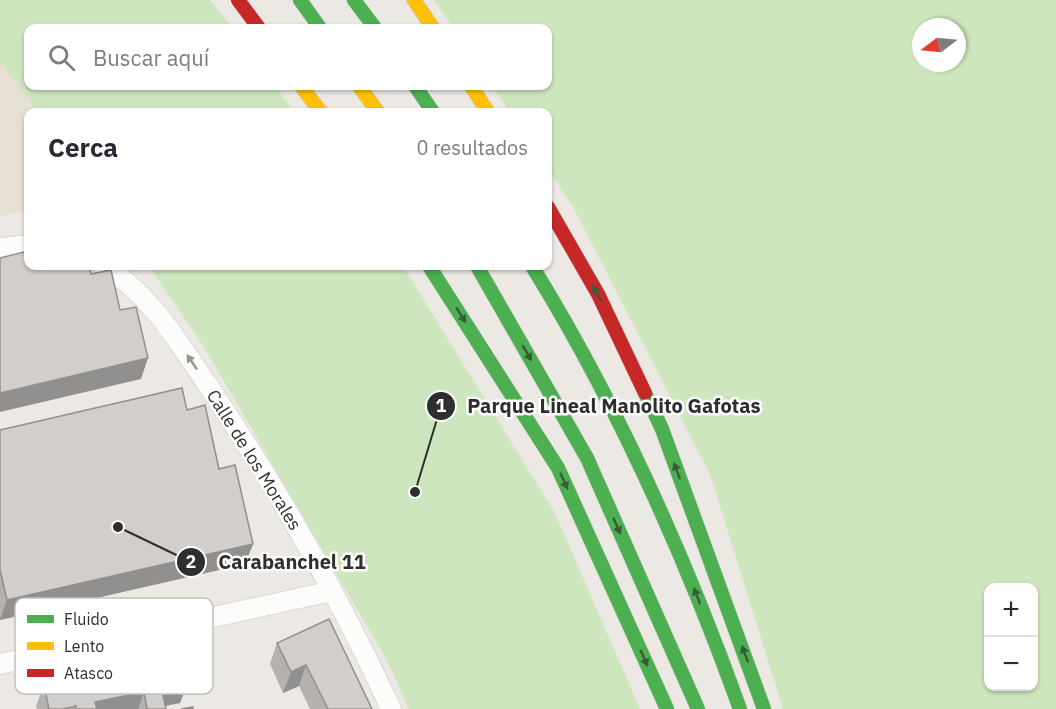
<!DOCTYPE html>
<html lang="es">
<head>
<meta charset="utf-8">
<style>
  :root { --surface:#fff; --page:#f7f7f7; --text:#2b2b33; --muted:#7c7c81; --line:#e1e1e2 }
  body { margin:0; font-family:"IBM Plex Sans",sans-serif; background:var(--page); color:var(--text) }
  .controls { position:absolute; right:18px; bottom:18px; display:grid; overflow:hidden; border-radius:12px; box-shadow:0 2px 4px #0004 }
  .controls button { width:54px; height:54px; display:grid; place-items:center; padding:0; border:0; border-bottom:2px solid var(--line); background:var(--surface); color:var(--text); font:30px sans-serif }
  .compass { position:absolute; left:912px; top:18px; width:54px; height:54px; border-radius:50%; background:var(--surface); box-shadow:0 2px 4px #0004; rotate:254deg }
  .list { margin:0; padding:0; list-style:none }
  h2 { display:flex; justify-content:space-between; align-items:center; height:78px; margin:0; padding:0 24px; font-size:26px }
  h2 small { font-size:20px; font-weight:400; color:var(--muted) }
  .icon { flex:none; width:33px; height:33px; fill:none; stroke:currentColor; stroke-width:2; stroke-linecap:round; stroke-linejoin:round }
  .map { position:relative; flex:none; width:1056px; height:709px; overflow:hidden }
  .search { position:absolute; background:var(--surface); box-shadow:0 2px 4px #0004; left:24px; top:24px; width:528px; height:66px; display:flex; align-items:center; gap:15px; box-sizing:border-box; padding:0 21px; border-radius:12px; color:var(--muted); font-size:22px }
  .panel { position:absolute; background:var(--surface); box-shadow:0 2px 4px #0004; left:24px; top:108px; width:528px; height:162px; border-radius:12px }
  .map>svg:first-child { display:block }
</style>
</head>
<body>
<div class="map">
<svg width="1056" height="709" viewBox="0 0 1056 709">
  <rect width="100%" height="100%" fill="#ece8e4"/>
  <path fill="#e6e0d3" d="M0,52l50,60h-22v98l-28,7z"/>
  <path fill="#cee6be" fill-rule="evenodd" d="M0,0h210l23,28h-205v58h247l19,26h-256l-38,-51z
    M434,0h622v709h-273l-73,-235 -137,-267 -25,-38v-57h-38l-18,-26h56v-58h-94zM921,27h36v36h-36zM988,588h46v98h-46z
    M149,266h254l152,247 85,196h-231l-20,-45 -185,-317z"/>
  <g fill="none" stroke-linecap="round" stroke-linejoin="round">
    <defs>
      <path id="street" d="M0,248l28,-3
        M103,266c46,26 75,76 104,118 70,103 132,212 184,325
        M0,664l332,-73"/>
      <path id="fast" d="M300,0l20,28
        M354,0l21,28
        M415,86l18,26
        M429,266l129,202 109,241
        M477,266l110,192 111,251
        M532,266c86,139 153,290 208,443
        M645,393l17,36 102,280"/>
      <path id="slow" d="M414,0l19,28
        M301,86l20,26
        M359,86l19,26
        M471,86l17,26"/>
      <path id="jam" d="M238,0l21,28
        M548,207l50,87 47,99"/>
    </defs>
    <use href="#street" stroke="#c5c4c5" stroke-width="21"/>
    <use href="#fast" stroke="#c6c5c4" stroke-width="15"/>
    <use href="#slow" stroke="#c6c5c4" stroke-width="15"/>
    <use href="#jam" stroke="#c6c5c4" stroke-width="15"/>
    <use href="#street" stroke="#fcfcfb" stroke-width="20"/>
    <use href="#fast" stroke="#4caf50" stroke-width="14"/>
    <use href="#slow" stroke="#ffc107" stroke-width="14"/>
    <use href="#jam" stroke="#c62828" stroke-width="14"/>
  </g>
  <path fill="#b4b1af" d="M187,410l32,59 34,75 -8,20 -245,56v-190z
    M277,643l95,66h-62l-11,-23 -16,7 -13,-29z
    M188,682l-8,21 -15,3 1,3h-129l-1,-3 8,-21z"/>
  <path fill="#92908e" d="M148,358l-7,21 -141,33v-19z
    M253,544l-8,20 -245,56 7,-20z
    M306,665l-7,21 -16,7 8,-21z
    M188,682l-8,21 -26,5 7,-21z
    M144,692l-6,17h-45l2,-7z"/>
  <path fill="#d1cecb" stroke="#92908e" stroke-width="1.5" d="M28,251v15h61l2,8 20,-4 9,40 16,-3 12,51 -148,35v-135z
    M182,388l5,22 18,-5 14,64 16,-4 18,79 -246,56 -7,-30v-140z
    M329,619l43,90h-44l-22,-44 -15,7 -14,-29z
    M183,657l5,25 -27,5 5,22h-19l-3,-17 -49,10 2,7h-21v-3l-13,3h-14l-5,-24z
    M193,707v2h-12z"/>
  <defs><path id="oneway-solid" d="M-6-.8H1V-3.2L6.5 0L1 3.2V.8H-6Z" transform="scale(1.5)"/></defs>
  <g fill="#385b3a">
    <use href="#oneway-solid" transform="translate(597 293) rotate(-118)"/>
    <use href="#oneway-solid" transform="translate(461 315) rotate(58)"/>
    <use href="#oneway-solid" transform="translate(527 353) rotate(60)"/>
    <use href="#oneway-solid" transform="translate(677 471) rotate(-110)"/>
    <use href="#oneway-solid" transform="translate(564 481) rotate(66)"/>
    <use href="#oneway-solid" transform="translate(617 526) rotate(66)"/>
    <use href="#oneway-solid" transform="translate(697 596) rotate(-111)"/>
    <use href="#oneway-solid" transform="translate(745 654) rotate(-110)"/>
    <use href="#oneway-solid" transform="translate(644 658) rotate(66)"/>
  </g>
  <use fill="#959594" href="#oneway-solid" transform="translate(192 362) rotate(-124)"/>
  <g text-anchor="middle" stroke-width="5" stroke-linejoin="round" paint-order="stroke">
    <g font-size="18" fill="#2e2e2e" stroke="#fff">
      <text transform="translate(254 460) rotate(58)" y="6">Calle de los Morales</text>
    </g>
  </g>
  <rect x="15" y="598" width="198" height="96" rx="9" fill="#fff" stroke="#c0c0c0" stroke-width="1.5"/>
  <rect x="27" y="615" width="27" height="8" fill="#4caf50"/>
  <rect x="27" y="642" width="27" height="8" fill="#ffc107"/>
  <rect x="27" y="669" width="27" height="8" fill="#c62828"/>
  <g font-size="16" fill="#2e2e2e">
    <text x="64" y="625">Fluido</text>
    <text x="64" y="652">Lento</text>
    <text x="64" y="679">Atasco</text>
  </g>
  <path fill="none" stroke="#2e2e2e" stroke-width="2" d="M415 492L441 406M118 527L191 562"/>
  <g fill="#2e2e2e" stroke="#fff" stroke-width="2">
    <circle cx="415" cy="492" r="6"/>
    <circle cx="118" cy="527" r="6"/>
    <circle cx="441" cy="406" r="15"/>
    <circle cx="191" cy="562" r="15"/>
  </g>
  <g font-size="18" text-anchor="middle" font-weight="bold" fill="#fff">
    <text x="441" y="412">1</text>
    <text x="191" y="568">2</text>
  </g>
  <g font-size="20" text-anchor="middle" font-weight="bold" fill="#2e2e2e" stroke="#fff" stroke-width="5" stroke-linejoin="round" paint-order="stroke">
    <text x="614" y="413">Parque Lineal Manolito Gafotas</text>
    <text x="292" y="569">Carabanchel 11</text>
  </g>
</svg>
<div class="controls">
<button>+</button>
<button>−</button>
</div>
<svg class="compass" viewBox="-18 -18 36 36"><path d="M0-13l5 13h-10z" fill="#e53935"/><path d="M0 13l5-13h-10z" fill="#7c7c81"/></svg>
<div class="search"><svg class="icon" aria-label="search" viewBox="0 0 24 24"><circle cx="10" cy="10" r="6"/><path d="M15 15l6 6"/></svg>Buscar aquí</div>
<section class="panel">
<h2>Cerca<small>0 resultados</small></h2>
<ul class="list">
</ul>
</section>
</div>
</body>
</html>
